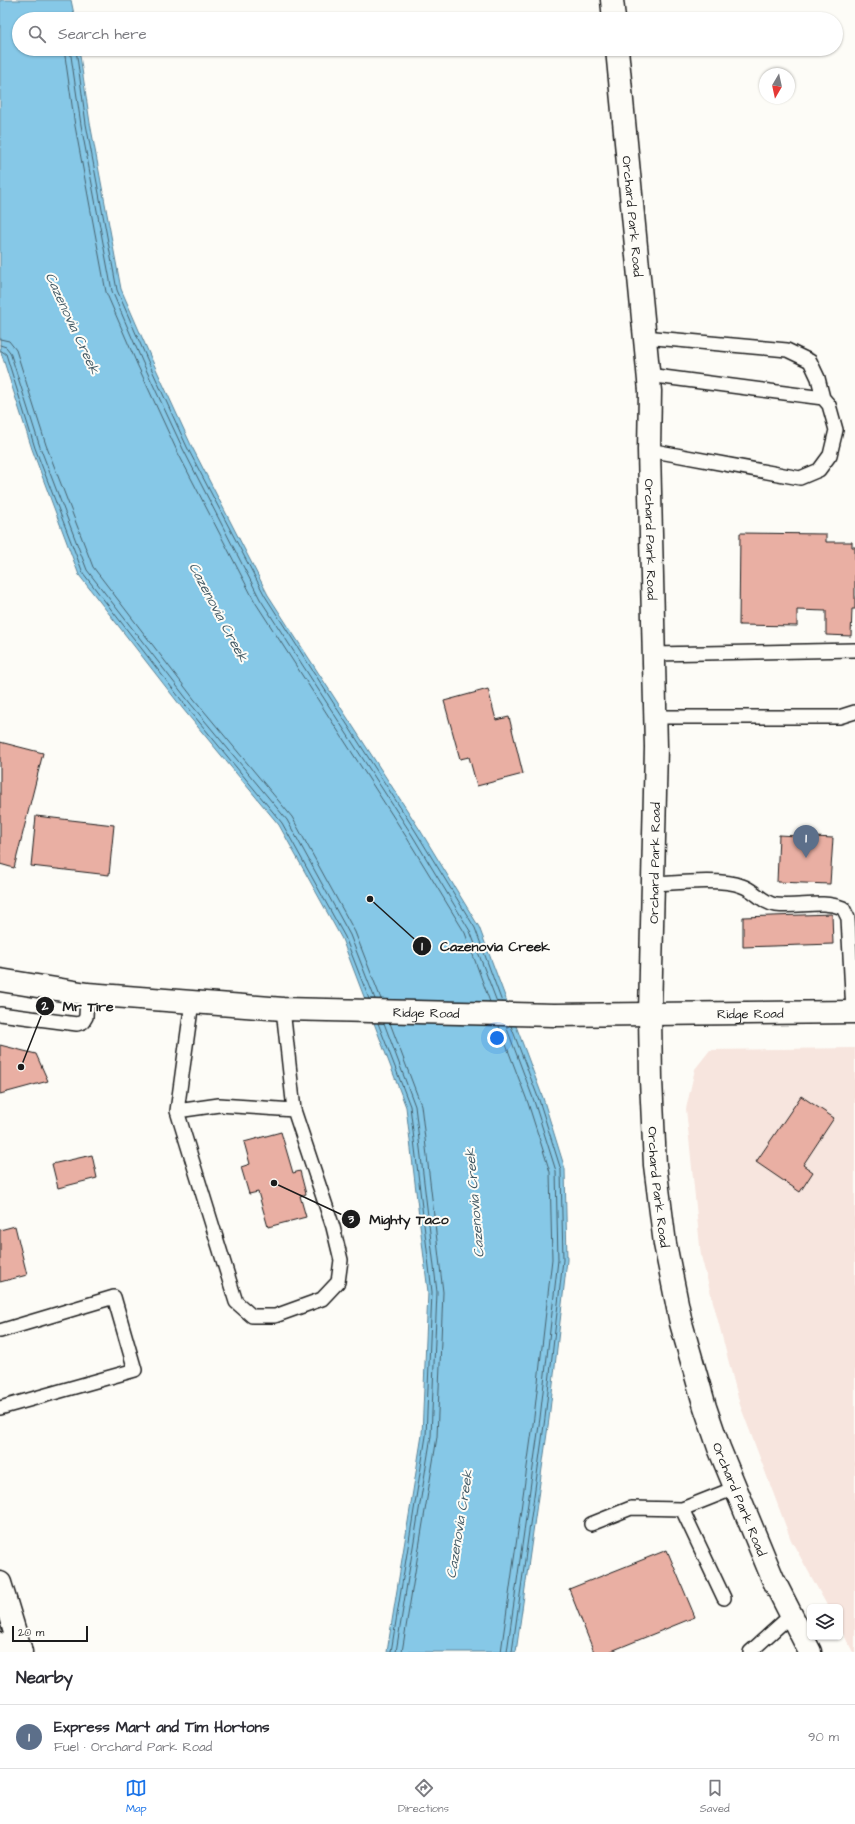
<!DOCTYPE html>
<html lang="en">
<head>
<meta charset="utf-8">
<style>
  :root { --surface:#fff; --page:#f7f7f7; --text:#2b2b33; --muted:#7c7c81; --line:#e1e1e2; --accent:#1a73e8 }
  body { margin:0; font-family:"Architects Daughter",sans-serif; background:var(--page); color:var(--text) }
  .controls { position:absolute; right:12px; bottom:12px; display:grid; overflow:hidden; border-radius:6px; box-shadow:0 1px 3px #0004 }
  .controls button { width:36px; height:36px; display:grid; place-items:center; padding:0; border:0; border-bottom:1px solid var(--line); background:var(--surface); color:var(--text); font:20px sans-serif }
  .compass { position:absolute; left:759px; top:68px; width:36px; height:36px; border-radius:50%; background:var(--surface); box-shadow:0 1px 3px #0004; rotate:189deg }
  .scale { position:absolute; left:12px; bottom:10px; width:76px; box-sizing:border-box; padding-left:4px; border:2px solid #1c1c1c; border-top:0; font-size:11px; line-height:14px; white-space:nowrap; color:#1c1c1c; -webkit-text-stroke:3px #fdfcf7; paint-order:stroke }
  .you { position:absolute; left:497px; top:1038px; width:14px; height:14px; margin:-10px; border:3px solid #fff; border-radius:50%; background:#1a73e8; box-shadow:0 0 0 6px #1a73e833 }
  .badge { display:grid; place-items:center; width:26px; height:26px; border-radius:50%; background:var(--accent); color:#fff; font-size:13px; font-weight:700 }
  .pin { position:absolute; translate:-50% -33px; filter:drop-shadow(0 1px 2px #0008) }
  .pin::after { content:''; position:absolute; top:21px; width:14px; height:12px; background:inherit; clip-path:polygon(0 0,100% 0,50% 100%) }
  .list { margin:0; padding:0; list-style:none }
  h2 { display:flex; justify-content:space-between; align-items:center; height:52px; margin:0; padding:0 16px; font-size:17px }
  h2 small { font-size:13px; font-weight:400; color:var(--muted) }
  .list li { display:grid; grid-template-columns:26px 1fr auto; gap:12px; align-items:center; box-sizing:border-box; height:64px; padding:0 16px; border-top:1px solid var(--line) }
  .list b { display:block; font-size:15px; white-space:nowrap }
  .list p { margin:0; font-size:13px; white-space:nowrap; color:var(--muted) }
  .list em { font-size:13px; font-style:normal; color:var(--muted) }
  .icon { flex:none; width:22px; height:22px; fill:none; stroke:currentColor; stroke-width:2; stroke-linecap:round; stroke-linejoin:round }
  .map { position:relative; flex:none; width:855px; height:1652px; overflow:hidden }
  .search { position:absolute; background:var(--surface); box-shadow:0 1px 3px #0004; left:12px; right:12px; top:12px; height:44px; display:flex; align-items:center; gap:10px; box-sizing:border-box; padding:0 14px; border-radius:22px; color:var(--muted); font-size:15px }
  .sheet { height:116px; background:var(--surface) }
  nav { display:flex; justify-content:space-around; align-items:center; box-sizing:border-box; height:56px; border-top:1px solid var(--line); background:var(--surface); font-size:11px; color:var(--muted) }
  nav a { display:grid; justify-items:center; gap:2px }
  nav .on { color:var(--accent) }
  .map>svg:first-child { display:block }
</style>
</head>
<body>
<div class="map">
<svg width="855" height="1652" viewBox="0 0 855 1652">
  <rect width="100%" height="100%" fill="#fdfcf7"/>
  <filter id="ink" filterUnits="userSpaceOnUse"><feTurbulence type="fractalNoise" baseFrequency=".025" numOctaves="2"/><feDisplacementMap in="SourceGraphic" scale="8" xChannelSelector="R" yChannelSelector="G"/><feConvolveMatrix kernelMatrix="1 2 1 2 8 2 1 2 1" color-interpolation-filters="sRGB"/></filter>
  <g filter="url(#ink)">
    <path fill="#f7e5de" d="M855,1048v604h-2l-13,-24v-21h-12l-37,-67 -51,-135 -39,-149 -15,-147 9,-40 15,-19z"/>
    <path fill="#86c8e7" stroke="#5c8396" d="M0,0h71l4,19h-56v30h60l11,74 31,166 30,69 40,87 77,150 152,235 59,97 64,171 22,71 2,91 -18,159 -33,233h-129l35,-217 6,-143 -22,-185 -64,-168 -63,-114 -96,-116 -104,-134 -47,-126 -32,-100z"/>
    <g fill="none" stroke-linecap="round" stroke-linejoin="round">
      <path stroke="#46616d" stroke-width="1" d="M64,49l11,77 31,166 31,72 40,87 78,151 152,236 58,95 25,69
        M70,49l11,76 31,166 30,70 41,88 77,150 152,236 58,96 27,71
        M76,49l10,75 31,166 30,69 40,88 78,149 151,236 59,96 27,74
        M0,339l9,2 7,9 30,95 47,122 101,132 98,118 63,115 26,67
        M0,345l6,2 4,5 30,95 47,123 103,133 97,117 63,115 25,64
        M0,350l6,4 29,94 48,125 103,133 96,117 63,114 24,62
        M378,1023l32,83 22,186 -6,144 -35,216
        M384,1023l31,83 22,186 -6,144 -35,216
        M390,1023l31,82 22,187 -6,145 -35,215
        M499,1026l29,77 22,69 2,87 -18,158 -33,235
        M506,1026l28,75 22,70 2,89 -18,158 -33,234
        M511,1026l28,74 22,70 2,90 -18,158 -33,234"/>
    </g>
    <path fill="#e9afa3" stroke="#1c1c1c" d="M740,533l86,1v8h26v5h3v62h-3l-1,27 -25,-1v-24l-29,-1v16l-58,-1z
      M488,689l8,31 13,-3 14,57 -46,12 -8,-29 -9,2 -16,-58z
      M0,742l43,11 -29,115 -14,-4z
      M36,816l78,9 -5,50 -78,-9z
      M779,835l54,3 -3,46 -53,-2z
      M832,914l1,30 -90,3v-30z
      M0,1045l36,9 12,27 -48,13z
      M801,1096l33,22 -31,47 10,7 -13,20 -44,-30z
      M281,1132l12,41 7,-2 6,23 -6,2 6,21 -38,10 -10,-35 -9,2 -8,-27 9,-3 -6,-22z
      M92,1155l5,23 -39,10 -6,-24z
      M15,1226l12,49 -27,7v-52z
      M667,1550l28,67 -86,35h-15l-25,-63z"/>
    <g fill="none" stroke-linecap="round" stroke-linejoin="round">
      <defs>
        <path id="lane" d="M644,337l143,13 23,11 8,17 5,20 6,7 7,25 -6,25 -11,15 -19,8 -151,-28
          M648,375l175,23
          M654,654l201,-4
          M656,717h183l16,-5
          M653,884c23,-1 69,-6 89,2 13,4 20,17 34,19 23,3 45,-6 67,3l5,10 5,94
          M192,1002l-15,109 59,191 16,14h23l47,-17 16,-17 3,-22 -8,-33 -39,-117 -11,-101
          M0,1014l77,10 6,-2 3,-5 1,-23
          M177,1111l42,-6 75,5
          M0,1331l114,-34 21,73 -135,38
          M682,1509l42,89
          M591,1524l40,-16 51,1 53,-21
          M750,1652l40,-36"/>
        <path id="street" d="M0,1644l20,4"/>
        <g id="secondary">
          <path d="M612,0l2,19"/>
          <path id="s1" d="M617,49l33,342 -1,59 7,297 -6,268 1,65 4,85 10,79 16,79 24,84 14,41 54,131 37,73"/>
          <path id="s2" d="M0,980l87,14 196,15 271,6 301,-3"/>
          <path d="M0,1583l21,69"/>
        </g>
      </defs>
      <use href="#lane" stroke="#1c1c1c" stroke-width="16"/>
      <use href="#street" stroke="#1c1c1c" stroke-width="25"/>
      <use href="#secondary" stroke="#1c1c1c" stroke-width="25"/>
      <use href="#lane" stroke="#fdfcf7" stroke-width="13"/>
      <use href="#street" stroke="#fdfcf7" stroke-width="22"/>
      <use href="#secondary" stroke="#fdfcf7" stroke-width="22"/>
    </g>
  </g>
  <g text-anchor="middle" stroke-width="4" stroke-linejoin="round" paint-order="stroke">
    <g font-size="13" fill="#1c1c1c" stroke="#fdfcf7">
      <text dy="5" stroke="none"><textPath href="#s1" startOffset="168">Orchard Park Road</textPath></text>
      <text dy="5" stroke="none"><textPath href="#s1" startOffset="492">Orchard Park Road</textPath></text>
      <text transform="translate(654 863) rotate(-89)" y="5">Orchard Park Road</text>
      <text dy="5" stroke="none"><textPath href="#s2" startOffset="428">Ridge Road</textPath></text>
      <text dy="5" stroke="none"><textPath href="#s2" startOffset="752">Ridge Road</textPath></text>
      <text dy="5" stroke="none"><textPath href="#s1" startOffset="1140">Orchard Park Road</textPath></text>
      <text dy="5" stroke="none"><textPath href="#s1" startOffset="1464">Orchard Park Road</textPath></text>
    </g>
    <g font-size="14" font-style="italic" fill="#415863" stroke="#fdfcf7">
      <text transform="translate(73 323) rotate(65)" y="5">Cazenovia Creek</text>
      <text transform="translate(219 612) rotate(62)" y="5">Cazenovia Creek</text>
      <text transform="translate(474 1203) rotate(-95)" y="5">Cazenovia Creek</text>
      <text transform="translate(459 1524) rotate(-81)" y="5">Cazenovia Creek</text>
    </g>
  </g>
  <path fill="none" stroke="#1c1c1c" stroke-width="1.5" d="M370 899L422 946M21 1067L45 1006M274 1183L351 1219"/>
  <g fill="#1c1c1c" stroke="#fdfcf7" stroke-width="1.5">
    <circle cx="370" cy="899" r="4"/>
    <circle cx="21" cy="1067" r="4"/>
    <circle cx="274" cy="1183" r="4"/>
    <circle cx="422" cy="946" r="10"/>
    <circle cx="45" cy="1006" r="10"/>
    <circle cx="351" cy="1219" r="10"/>
  </g>
  <g font-size="12" text-anchor="middle" font-weight="bold" fill="#fff">
    <text x="422" y="950">1</text>
    <text x="45" y="1010">2</text>
    <text x="351" y="1223">3</text>
  </g>
  <g font-size="14" text-anchor="middle" font-weight="bold" fill="#1c1c1c" stroke="#fdfcf7" stroke-width="4" stroke-linejoin="round" paint-order="stroke">
    <text x="495" y="951">Cazenovia Creek</text>
    <text x="88" y="1011">Mr Tire</text>
    <text x="409" y="1224">Mighty Taco</text>
  </g>
</svg>
<div class="controls">
<button><svg class="icon" aria-label="layers" viewBox="0 0 24 24"><path d="M12 4l9 5-9 5-9-5zM3 14l9 5 9-5"/></svg></button>
</div>
<svg class="compass" viewBox="-18 -18 36 36"><path d="M0-13l5 13h-10z" fill="#e53935"/><path d="M0 13l5-13h-10z" fill="#7c7c81"/></svg>
<div class="scale">20 m</div>
<div class="you"></div>
<div class="pin badge" style="left:806px;top:858px;background:#5c6f8a">1</div>
<div class="search"><svg class="icon" aria-label="search" viewBox="0 0 24 24"><circle cx="10" cy="10" r="6"/><path d="M15 15l6 6"/></svg>Search here</div>
</div>
<section class="sheet">
<h2>Nearby<small></small></h2>
<ul class="list">
<li><span class="badge" style="background:#5c6f8a">1</span><div><b>Express Mart and Tim Hortons</b><p>Fuel · Orchard Park Road</p></div><em>90 m</em></li>
</ul>
</section>
<nav>
<a class="on"><svg class="icon" aria-label="map" viewBox="0 0 24 24"><path d="M3 6l6-2 6 2 6-2v14l-6 2-6-2-6 2zM9 4v14M15 6v14"/></svg>Map</a>
<a><svg class="icon" aria-label="directions" viewBox="0 0 24 24"><path d="M12 3l9 9-9 9-9-9zM9 14v-3h6M13 9l2 2-2 2"/></svg>Directions</a>
<a><svg class="icon" aria-label="saved" viewBox="0 0 24 24"><path d="M7 4h10v16l-5-4-5 4z"/></svg>Saved</a>
</nav>
</body>
</html>
